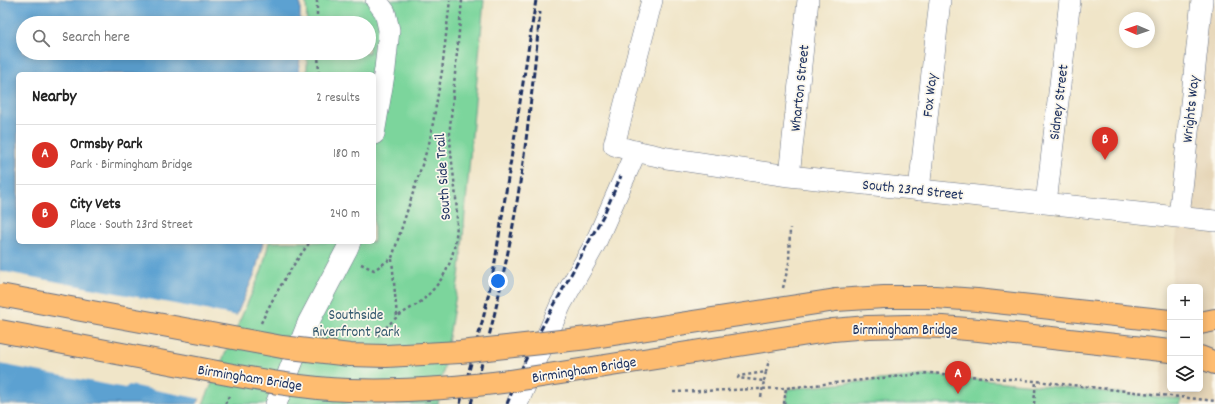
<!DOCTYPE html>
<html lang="en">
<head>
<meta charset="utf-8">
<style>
  :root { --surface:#fff; --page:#f2f2f2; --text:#222; --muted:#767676; --line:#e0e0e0; --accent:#d93025 }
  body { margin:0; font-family:Dekko,sans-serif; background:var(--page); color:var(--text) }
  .controls { position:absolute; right:12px; bottom:12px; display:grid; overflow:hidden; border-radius:6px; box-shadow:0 2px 10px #0003 }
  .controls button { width:36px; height:36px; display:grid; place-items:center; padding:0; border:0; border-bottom:1px solid var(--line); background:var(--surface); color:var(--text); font:20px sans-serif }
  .compass { position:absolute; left:1119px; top:12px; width:36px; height:36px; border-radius:50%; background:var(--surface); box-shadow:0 2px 10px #0003; rotate:272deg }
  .you { position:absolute; left:498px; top:281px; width:14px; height:14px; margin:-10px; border:3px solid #fff; border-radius:50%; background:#1a73e8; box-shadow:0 0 0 6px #1a73e833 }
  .badge { display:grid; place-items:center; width:26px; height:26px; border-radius:50%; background:var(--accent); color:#fff; font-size:13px; font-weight:700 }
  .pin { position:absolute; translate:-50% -33px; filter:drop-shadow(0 1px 2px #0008) }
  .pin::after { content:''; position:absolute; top:21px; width:14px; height:12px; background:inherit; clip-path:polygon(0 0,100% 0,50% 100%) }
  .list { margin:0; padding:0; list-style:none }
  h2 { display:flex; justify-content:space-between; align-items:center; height:52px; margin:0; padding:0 16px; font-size:17px }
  h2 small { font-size:13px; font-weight:400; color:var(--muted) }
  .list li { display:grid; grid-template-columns:26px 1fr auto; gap:12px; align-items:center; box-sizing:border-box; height:60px; padding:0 16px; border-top:1px solid var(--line) }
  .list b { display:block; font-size:15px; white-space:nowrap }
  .list p { margin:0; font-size:13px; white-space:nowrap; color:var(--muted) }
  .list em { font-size:13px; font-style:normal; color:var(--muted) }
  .icon { flex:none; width:22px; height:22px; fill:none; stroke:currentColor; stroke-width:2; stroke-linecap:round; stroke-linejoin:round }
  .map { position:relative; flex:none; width:1215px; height:404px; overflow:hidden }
  .search { position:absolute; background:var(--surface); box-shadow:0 2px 10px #0003; left:16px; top:16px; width:360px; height:44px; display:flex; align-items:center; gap:10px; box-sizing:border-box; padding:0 14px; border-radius:22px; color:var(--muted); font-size:15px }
  .panel { position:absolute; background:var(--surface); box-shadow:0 2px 10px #0003; left:16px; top:72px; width:360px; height:172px; border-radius:6px }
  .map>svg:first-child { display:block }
</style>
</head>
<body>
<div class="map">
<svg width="1215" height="404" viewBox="0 0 1215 404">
  <rect width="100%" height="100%" fill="#fbf7ec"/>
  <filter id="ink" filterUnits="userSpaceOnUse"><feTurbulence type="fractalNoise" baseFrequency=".025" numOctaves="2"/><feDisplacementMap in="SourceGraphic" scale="8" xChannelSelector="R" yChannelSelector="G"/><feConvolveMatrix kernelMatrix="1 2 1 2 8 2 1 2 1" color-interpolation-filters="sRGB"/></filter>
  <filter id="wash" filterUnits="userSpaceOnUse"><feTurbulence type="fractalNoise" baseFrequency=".012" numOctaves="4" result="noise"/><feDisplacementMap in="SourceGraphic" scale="16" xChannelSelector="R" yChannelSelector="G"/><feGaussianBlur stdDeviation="0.9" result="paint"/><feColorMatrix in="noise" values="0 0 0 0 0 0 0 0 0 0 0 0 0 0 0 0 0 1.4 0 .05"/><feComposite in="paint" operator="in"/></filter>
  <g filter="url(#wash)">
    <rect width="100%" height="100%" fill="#f0e5c8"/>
    <path fill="#e6d6b8" d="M1202,0h13v404h-57l12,-109v94h30v-102h-29z"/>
    <path fill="#7bd59c" stroke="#4b827d" d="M306,0h178l-24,270 -22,134h-235l59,-134 7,-28h105v-168h-67v-21h62v-30h-62z
      M930,375l251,24 -1,5h-394l2,-15z"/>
    <path fill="#5ca1d1" stroke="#3c6898" d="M0,0h300v23h-277v30h277l-1,21h-281v168h245l-8,31 -58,131h-197z"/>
    <path fill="#f0e5c8" d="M0,271l238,45 -36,83 -73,-14 -4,3 -125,-24z"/>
  </g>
  <g filter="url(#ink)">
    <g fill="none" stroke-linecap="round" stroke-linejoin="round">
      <defs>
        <path id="minor" d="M652,0l-38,145 16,5 37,8 122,18 426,45
          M374,134l11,-65 4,-39 -4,-18 -9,-12
          M789,176l19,-176
          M919,190l21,-190
          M1046,203l24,-203
          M1179,217l23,-217
          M276,404l32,-81 39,-74 3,-7
          M517,404l44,-100 34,-60 41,-93"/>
        <path id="major" d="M836,300l48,-3h51l42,3 193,21
          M1200,323l15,-3
          M833,330l35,-3 40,-1 35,1 36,3 191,21
          M1200,357l15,6"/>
      </defs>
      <use href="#minor" stroke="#666f83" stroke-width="22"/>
      <use href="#major" stroke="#666f83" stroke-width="24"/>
      <path stroke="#666f83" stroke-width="2.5" stroke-dasharray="3 3" stroke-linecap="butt" d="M317,0v23
        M318,53l1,21
        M392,259l5,58
        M361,264l13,6 18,-12 38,-118 12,-69 8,-71
        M783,288l6,-25 1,-35
        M261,323c13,-28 30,-56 49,-81
        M377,336c7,-6 13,-13 20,-19 9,-7 20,-11 28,-19 8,-8 17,-18 22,-29 21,-45 2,-95 3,-142l12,-127
        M764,381l2,-9
        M673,392l113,-4 144,-15 106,8 179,20
        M761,397l3,-16 -26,-3 1,-2 27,-4 3,-12
        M225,404l5,-10
        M784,404l2,-16
        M1034,404l2,-23"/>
      <use href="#minor" stroke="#fff" stroke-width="21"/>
      <use href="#major" stroke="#febc70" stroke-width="22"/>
      <path stroke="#1b2f5e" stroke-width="3" stroke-dasharray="6 3" stroke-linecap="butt" d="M460,404l24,-89 10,-47 42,-268
        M471,404c10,-38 21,-76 29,-115 21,-91 31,-184 40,-277
        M507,404l17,-41 16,-32 64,-117 17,-38"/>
      <defs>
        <path id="major-bridge" d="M0,295l282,52 68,8 36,1 74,-4 128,-14 248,-38
          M0,331c64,12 127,24 191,36 52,10 105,21 158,23 54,2 107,-2 161,-9l323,-51"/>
      </defs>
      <use href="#major-bridge" stroke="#666f83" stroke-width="24" stroke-linecap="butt"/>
      <use href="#major-bridge" stroke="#febc70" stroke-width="22"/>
    </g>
  </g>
  <g text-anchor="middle" stroke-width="3.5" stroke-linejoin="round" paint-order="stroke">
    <g font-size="15" fill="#1b2f5e" stroke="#fbf7ec">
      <text transform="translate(799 88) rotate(-84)" y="5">Wharton Street</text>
      <text transform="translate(929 95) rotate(-84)" y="5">Fox Way</text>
      <text transform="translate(1058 102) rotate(-83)" y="5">Sidney Street</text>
      <text transform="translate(1190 109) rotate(-84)" y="5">Wrights Way</text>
      <text transform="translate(442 177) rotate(-94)" y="5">South Side Trail</text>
      <text transform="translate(913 189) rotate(6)" y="5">South 23rd Street</text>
      <text x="905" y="334">Birmingham Bridge</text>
      <text transform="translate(584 369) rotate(-9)" y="5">Birmingham Bridge</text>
      <text transform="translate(250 377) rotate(9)" y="5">Birmingham Bridge</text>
    </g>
    <g font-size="15" fill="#33586e" stroke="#fbf7ec">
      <text x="356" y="319">Southside<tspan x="356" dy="17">Riverfront Park</tspan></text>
    </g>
  </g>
</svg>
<div class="controls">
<button>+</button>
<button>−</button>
<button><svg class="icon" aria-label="layers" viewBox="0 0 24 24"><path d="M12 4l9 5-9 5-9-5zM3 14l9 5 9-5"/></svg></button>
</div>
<svg class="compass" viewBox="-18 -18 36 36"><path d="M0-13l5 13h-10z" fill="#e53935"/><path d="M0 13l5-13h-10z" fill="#767676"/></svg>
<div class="you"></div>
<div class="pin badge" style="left:958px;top:394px">A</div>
<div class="pin badge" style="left:1105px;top:160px">B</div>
<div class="search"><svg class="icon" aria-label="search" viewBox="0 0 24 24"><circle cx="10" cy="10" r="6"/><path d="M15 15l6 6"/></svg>Search here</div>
<section class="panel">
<h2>Nearby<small>2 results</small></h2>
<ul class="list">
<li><span class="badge">A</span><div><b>Ormsby Park</b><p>Park · Birmingham Bridge</p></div><em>180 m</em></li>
<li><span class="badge">B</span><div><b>City Vets</b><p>Place · South 23rd Street</p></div><em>240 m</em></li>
</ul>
</section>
</div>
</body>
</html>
